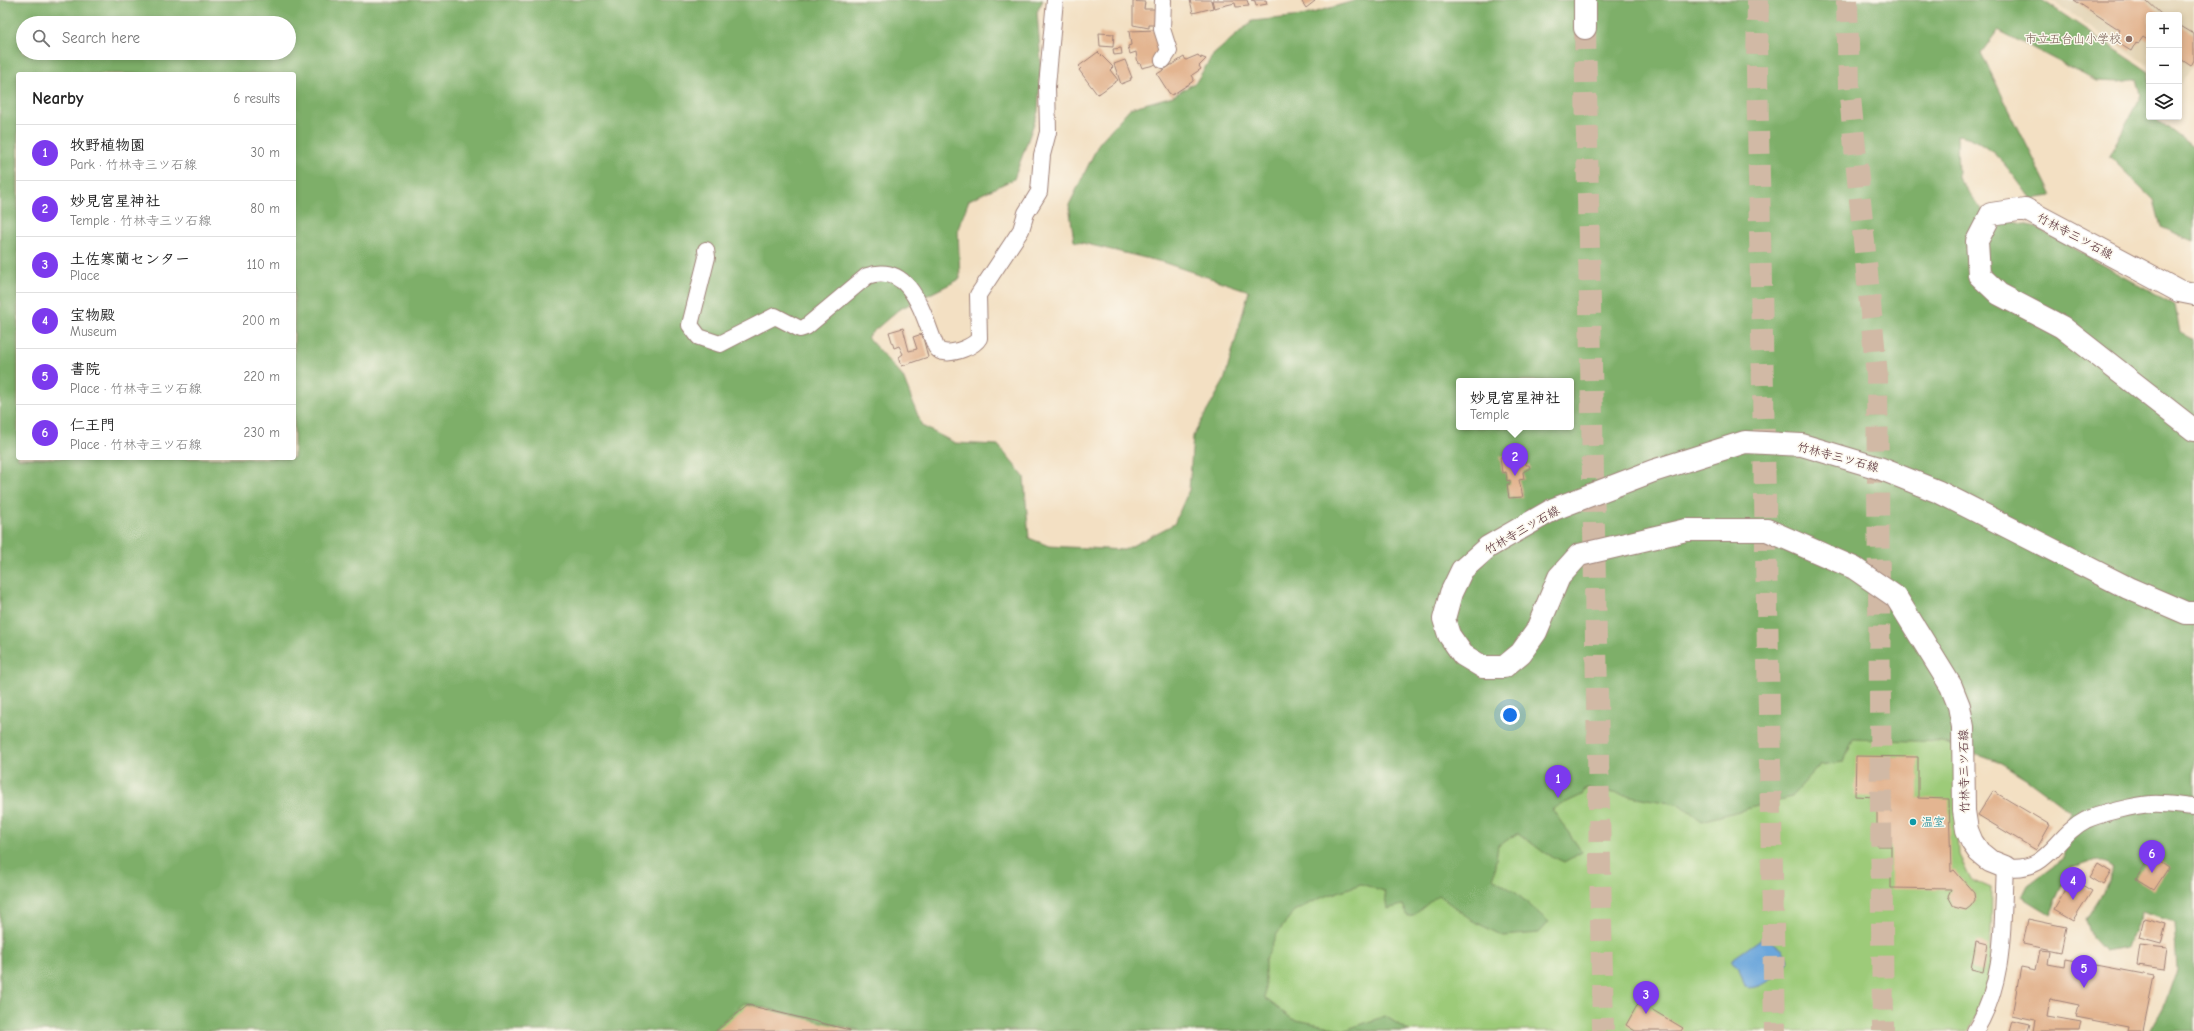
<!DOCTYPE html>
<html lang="en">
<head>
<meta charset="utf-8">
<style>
  :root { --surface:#fff; --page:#f6f6f6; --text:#222; --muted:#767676; --line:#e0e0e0; --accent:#7c3aed }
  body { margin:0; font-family:"Comic Neue","Klee One",sans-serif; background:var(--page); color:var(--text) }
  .controls { position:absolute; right:12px; top:12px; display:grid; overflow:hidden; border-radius:4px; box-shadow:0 2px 6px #0003 }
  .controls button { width:36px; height:36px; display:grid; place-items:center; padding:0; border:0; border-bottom:1px solid var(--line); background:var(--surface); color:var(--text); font:20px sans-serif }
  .you { position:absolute; left:1510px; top:715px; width:14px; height:14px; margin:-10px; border:3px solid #fff; border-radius:50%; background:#1a73e8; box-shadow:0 0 0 6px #1a73e833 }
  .badge { display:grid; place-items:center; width:26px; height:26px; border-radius:50%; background:var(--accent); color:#fff; font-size:13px; font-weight:700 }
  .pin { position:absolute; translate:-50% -33px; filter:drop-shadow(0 1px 2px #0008) }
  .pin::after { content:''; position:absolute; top:21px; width:14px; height:12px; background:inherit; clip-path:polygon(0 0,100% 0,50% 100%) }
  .popup { position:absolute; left:1456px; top:378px; width:118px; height:52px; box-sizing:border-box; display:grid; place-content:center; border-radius:4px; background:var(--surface); filter:drop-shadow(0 1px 3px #0005); font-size:13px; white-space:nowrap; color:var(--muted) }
  .popup b { font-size:15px; color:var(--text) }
  .popup::after { content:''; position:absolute; left:50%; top:100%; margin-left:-8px; border:8px solid transparent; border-top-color:var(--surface) }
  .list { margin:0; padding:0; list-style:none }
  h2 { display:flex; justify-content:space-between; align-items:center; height:52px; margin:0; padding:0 16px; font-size:17px }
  h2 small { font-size:13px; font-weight:400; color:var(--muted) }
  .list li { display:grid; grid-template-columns:26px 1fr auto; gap:12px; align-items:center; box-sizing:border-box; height:56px; padding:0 16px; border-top:1px solid var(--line) }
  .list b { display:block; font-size:15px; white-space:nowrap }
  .list p { margin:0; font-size:13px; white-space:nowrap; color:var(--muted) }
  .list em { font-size:13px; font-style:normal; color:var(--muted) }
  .icon { flex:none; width:22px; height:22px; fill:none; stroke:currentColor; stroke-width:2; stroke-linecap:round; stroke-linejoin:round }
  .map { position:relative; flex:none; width:2194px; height:1031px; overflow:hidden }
  .search { position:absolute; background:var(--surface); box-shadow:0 2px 6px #0003; left:16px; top:16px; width:280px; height:44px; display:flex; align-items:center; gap:10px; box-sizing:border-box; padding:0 14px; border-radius:22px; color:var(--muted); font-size:15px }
  .panel { position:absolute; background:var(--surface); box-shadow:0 2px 6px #0003; left:16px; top:72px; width:280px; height:388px; border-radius:4px }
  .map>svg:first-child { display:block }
</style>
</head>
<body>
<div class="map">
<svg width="2194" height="1031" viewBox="0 0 2194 1031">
  <rect width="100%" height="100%" fill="#fbf7ec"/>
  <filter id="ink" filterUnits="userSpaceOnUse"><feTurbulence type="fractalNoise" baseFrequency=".025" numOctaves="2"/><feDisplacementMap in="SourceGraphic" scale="8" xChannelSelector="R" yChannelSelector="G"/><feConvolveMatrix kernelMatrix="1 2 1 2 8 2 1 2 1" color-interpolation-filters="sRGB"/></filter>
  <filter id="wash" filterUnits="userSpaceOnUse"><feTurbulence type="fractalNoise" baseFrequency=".012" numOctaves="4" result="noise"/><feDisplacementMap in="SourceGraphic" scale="16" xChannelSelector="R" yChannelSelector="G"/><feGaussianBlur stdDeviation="0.9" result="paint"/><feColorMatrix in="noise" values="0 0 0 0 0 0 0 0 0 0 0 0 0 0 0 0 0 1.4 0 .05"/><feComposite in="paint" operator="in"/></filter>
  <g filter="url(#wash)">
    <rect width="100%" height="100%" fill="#f3e0c3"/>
    <path fill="#e2d3b4" d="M2051,0h143v63l-15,23v-71h-30v51z"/>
    <path fill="#9dcb79" stroke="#747552" d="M1953,713l6,142 12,24 21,9 -2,90 -21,53h-1309l17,-19 617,-184z"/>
    <path fill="#7eaf69" stroke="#64674a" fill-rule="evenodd" d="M0,0h1043l-6,12 4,50 -3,50 -24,67 -45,21 -11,29 2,50 -62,31 -31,27 36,40 19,49 33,17 43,2 26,32 5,61 20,8 75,4 50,-26 15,-34 4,-54 31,-55 25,-90 -87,-29 -88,-21 -5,-36 30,-62 31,-35 43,-12 23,-14 17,-27 39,-34 50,-5 55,-16h685l107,72v45h5l40,31v93l-33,-14 -7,-27 -45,-44 32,-61 -4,-16 -17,3 -24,-1 -98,-51 -17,23 71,143 -21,3c-19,-25 -41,-61 -74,-64l1,43 29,38 46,10 142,79 5,28 14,7v691h-44l14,-25 13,-37 -3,-47 -32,-10 -15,35 -23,4 -12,-13 -6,-19 16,-25 12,-25 -17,-10 -26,9 -21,46 -28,-17 6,-12 36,-27 -1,-21 4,-6 3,-20 -43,-32 -26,-16 -59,-21 -89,-3 -9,23 -24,3 -29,32 -89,24 -21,-16 -95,-17 -4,7 -30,14 30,43 -18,10 -21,-10 -25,-19 -20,13 -5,32 23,15 33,29 -10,11 -36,3 -30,-15 -35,-26 -25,21 -5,1 -5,-12 -16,4 -3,-18 -23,-7 -40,14 -27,13 -17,23 -12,27v37l27,21 53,11 40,-14 24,15h-547l-118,-28 -32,28h-712zM23,23h266v30h-266zM18,74h276v384h-276zM1459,381h112v46h-112z"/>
    <path fill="#6ba6db" stroke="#5a6283" d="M1765,936l18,14 5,10c-6,13 -28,32 -43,27l-7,-21 -7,-6z"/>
    <g id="blocks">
      <path fill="#e3b591" d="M1190,0h21l2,8 -20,5z
        M1212,0h35l2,6 -13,1 -1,-4 -21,5z
        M1251,0h15l1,4 -11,2 -1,-5z
        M1304,0h10l1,1 -9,7 -4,-6z
        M2074,0h72l16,15h-13v26l-6,-4 -5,7 -2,-2 -5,9 -18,-11 7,-10z
        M1133,1l12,1 -1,7h15v16h-10v3l-16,-3z
        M2179,25l15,9v26l-3,6 -12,-8z
        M1155,30l9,23 -4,7 -6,5 -12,3 -2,-5 -2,1 -2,-12 -6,2 -2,-8 3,-1 -2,-14z
        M1099,33l15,1 -1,13 -13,-1z
        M1121,48l1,6 -8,1 -1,-6z
        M1098,52l15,15 -3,3 8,10 -18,13 -3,1 -18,-24 2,-2 -2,-2z
        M1198,55l3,4v-2l5,2 -7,7 2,3 -9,6 2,4 -2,3 -20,13 -3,-2 -12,-19 27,-17 2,3z
        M1125,60l7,18h-2l1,2 -10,4 -7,-20z
        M903,328l6,23 8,-2 -4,-12 9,-3 6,23 -26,9 -3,-9 4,-3 -4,-8 -5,2 -5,-16z
        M1524,455l2,10h3l1,3 -7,4 1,7 -5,1 4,17 -14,1 -2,-14h3v-4l-3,1 -1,-9 -4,1 -2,-16z
        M1856,756l62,1v41l31,1 2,73 3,-2 20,23 1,7 -4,6 -5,4 -12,-3 -6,-11 3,-7 -60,-1v-42h-14v-49l-22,-1z
        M1993,791l57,34 -14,25 -58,-35z
        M2151,855l18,12 -15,23 -18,-11z
        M2098,864l13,8 -8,13 -13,-8z
        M2072,879l20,12 -19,30 -19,-11z
        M2144,918l22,6 -5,20 -22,-6z
        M2028,919l38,8 -5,25 -38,-8z
        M1976,941l12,3 -5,28 -12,-3z
        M2140,945l27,3 -3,21 -27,-4z
        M2040,950l10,1 -2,13 16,3 1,-8 89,17 -11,55h-16l1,-4 -52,-10 3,-12 -29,-6 -3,17 34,6 -2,9h-46l2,-11 -23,-5 9,-48 15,3z
        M1639,1002l44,26 -2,3h-46l-9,-6z
        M748,1005l102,25v1h-134z
        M2012,1020l18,4 -2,7h-19z"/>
    </g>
  </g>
  <g filter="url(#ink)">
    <use href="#blocks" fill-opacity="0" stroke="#9e8077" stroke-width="1"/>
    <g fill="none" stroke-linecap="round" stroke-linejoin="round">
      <path stroke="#d1b9a5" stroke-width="22" stroke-dasharray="22 11" stroke-linecap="butt" d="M1758,0l-1,71 18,960
        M1847,0l2,86 28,290 6,655"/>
      <path stroke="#d1b9a5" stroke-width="22" stroke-dasharray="22 11" stroke-linecap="butt" d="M1585,28l18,1003"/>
      <defs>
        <path id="minor" d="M1163,0l-1,29 7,22 -6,9
          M706,250l1,7 -17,68 9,12 21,7 55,-28 25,13 6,-2 61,-51c45,-15 56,40 69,71 2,3 4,5 8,5 9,2 30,-5 35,-14l-1,-43 43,-65 5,-17 13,-21 3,-37 6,-23 -1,-46 8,-86
          M1975,1031c31,-49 27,-109 30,-164 44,7 49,-31 81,-47 13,-6 50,-15 65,-16 14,-1 29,2 43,3"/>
        <path id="secondary" d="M2194,294l-15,-3 -154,-82 -34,5 -14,27 2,34 20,19 63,33 132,103
          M2005,867l-15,-6 -11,-9 -7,-10 -5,-12 -3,-19 -1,-84 -4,-21 -8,-20 -55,-89 -42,-29 -87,-38h-81l-107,25 -20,22 -23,55 -15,21 -17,14h-21l-20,-12 -14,-20 -5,-16 7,-26 11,-23 26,-23 66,-38 99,-38 92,-29 57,3 77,23 60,24 189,96 58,25h8"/>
        <path id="motorway" d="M1585,0v28"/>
      </defs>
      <use href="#minor" stroke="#9e8077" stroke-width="18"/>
      <use href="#secondary" stroke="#9e8077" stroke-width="24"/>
      <use href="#motorway" stroke="#9e8077" stroke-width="24"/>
      <use href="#minor" stroke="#fff" stroke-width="16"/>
      <use href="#secondary" stroke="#fff" stroke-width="22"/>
      <use href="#motorway" stroke="#fff" stroke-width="22"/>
    </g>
  </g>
  <circle fill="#8d6e63" stroke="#fbf7ec" stroke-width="1.5" cx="2129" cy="39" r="4"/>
  <circle fill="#0f9aa8" stroke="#fbf7ec" stroke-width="1.5" cx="1913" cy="822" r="4"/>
  <g text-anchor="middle" stroke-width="3" stroke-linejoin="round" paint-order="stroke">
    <g font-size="12" fill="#785e54" stroke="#fbf7ec" text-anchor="end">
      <text x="2121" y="43">市立五台山小学校</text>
    </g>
    <g font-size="12" fill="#4a1f2b" stroke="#fbf7ec">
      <text transform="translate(2075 236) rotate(28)" y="4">竹林寺三ツ石線</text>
      <text transform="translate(1838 457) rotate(15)" y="4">竹林寺三ツ石線</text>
      <text transform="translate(1522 530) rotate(-30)" y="4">竹林寺三ツ石線</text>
      <text transform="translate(1964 771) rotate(-91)" y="4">竹林寺三ツ石線</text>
    </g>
    <g font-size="12" fill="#0d838f" stroke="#fbf7ec" text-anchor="start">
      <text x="1921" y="826">温室</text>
    </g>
  </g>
</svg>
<div class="controls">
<button>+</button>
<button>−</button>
<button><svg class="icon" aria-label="layers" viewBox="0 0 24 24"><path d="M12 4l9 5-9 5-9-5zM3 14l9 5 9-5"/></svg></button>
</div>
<div class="you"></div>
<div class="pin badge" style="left:1558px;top:798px">1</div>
<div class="pin badge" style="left:1515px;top:476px">2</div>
<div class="popup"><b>妙見宮星神社</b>Temple</div>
<div class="pin badge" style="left:1646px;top:1014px">3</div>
<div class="pin badge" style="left:2073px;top:900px">4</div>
<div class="pin badge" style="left:2084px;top:988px">5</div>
<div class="pin badge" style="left:2152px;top:873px">6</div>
<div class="search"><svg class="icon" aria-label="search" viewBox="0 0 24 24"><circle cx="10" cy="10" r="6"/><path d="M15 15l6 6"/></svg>Search here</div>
<section class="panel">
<h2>Nearby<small>6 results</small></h2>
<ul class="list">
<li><span class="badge">1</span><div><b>牧野植物園</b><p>Park · 竹林寺三ツ石線</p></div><em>30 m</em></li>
<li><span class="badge">2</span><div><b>妙見宮星神社</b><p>Temple · 竹林寺三ツ石線</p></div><em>80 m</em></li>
<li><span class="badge">3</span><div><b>土佐寒蘭センター</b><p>Place</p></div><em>110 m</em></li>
<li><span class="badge">4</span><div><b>宝物殿</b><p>Museum</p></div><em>200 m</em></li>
<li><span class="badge">5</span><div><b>書院</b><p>Place · 竹林寺三ツ石線</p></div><em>220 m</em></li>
<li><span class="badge">6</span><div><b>仁王門</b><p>Place · 竹林寺三ツ石線</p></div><em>230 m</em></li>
</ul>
</section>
</div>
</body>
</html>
